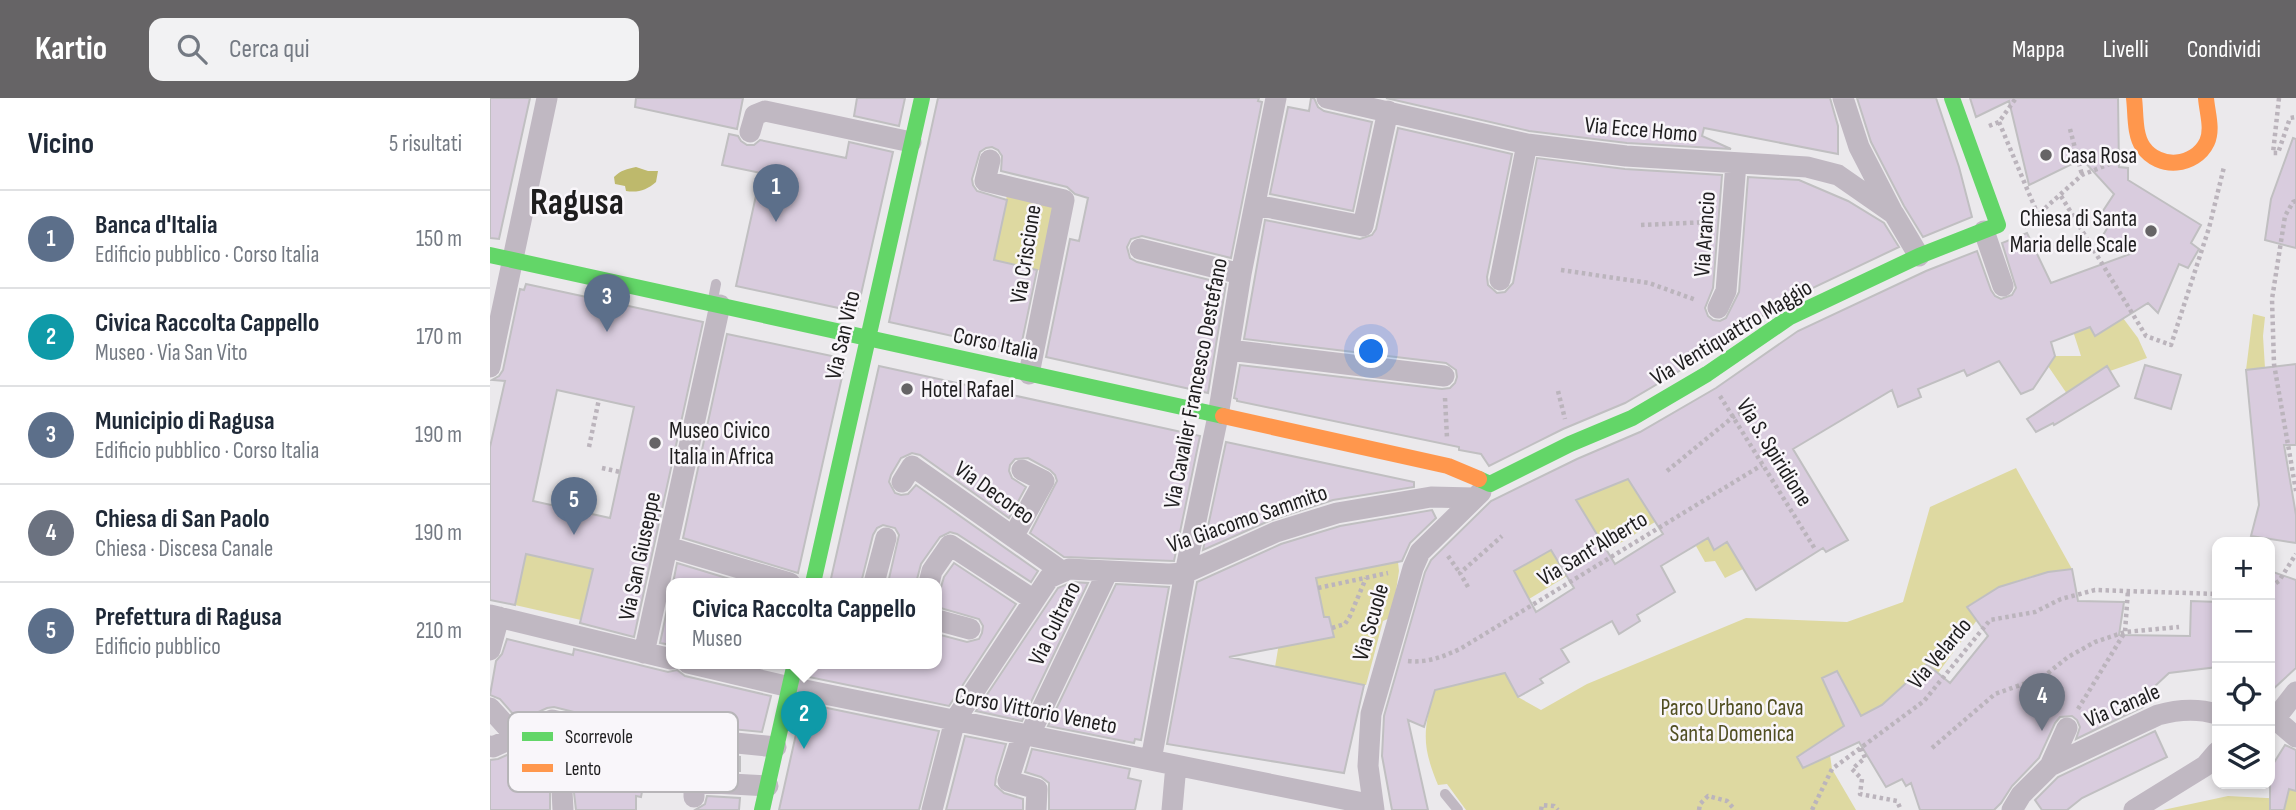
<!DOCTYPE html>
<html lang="it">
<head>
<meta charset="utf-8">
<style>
  :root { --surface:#fff; --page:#f2f2f3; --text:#1f2937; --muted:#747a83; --line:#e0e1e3; --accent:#666466 }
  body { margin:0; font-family:"Sofia Sans Condensed",sans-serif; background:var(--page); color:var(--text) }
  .controls { position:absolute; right:21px; bottom:21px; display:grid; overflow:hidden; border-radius:14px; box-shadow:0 4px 10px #0003 }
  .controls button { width:63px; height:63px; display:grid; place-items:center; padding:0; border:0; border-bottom:2px solid var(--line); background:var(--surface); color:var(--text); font:35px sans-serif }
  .you { position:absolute; left:882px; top:254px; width:24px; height:24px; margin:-18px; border:5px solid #fff; border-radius:50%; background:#1a73e8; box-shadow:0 0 0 10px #1a73e833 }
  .badge { display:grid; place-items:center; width:46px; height:46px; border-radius:50%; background:var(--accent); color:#fff; font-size:23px; font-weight:700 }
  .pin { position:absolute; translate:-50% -58px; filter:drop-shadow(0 2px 4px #0008) }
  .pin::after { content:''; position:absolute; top:37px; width:24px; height:21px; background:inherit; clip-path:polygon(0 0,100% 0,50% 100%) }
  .popup { position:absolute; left:176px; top:480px; width:276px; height:91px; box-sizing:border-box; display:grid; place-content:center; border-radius:14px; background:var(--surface); filter:drop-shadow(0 2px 5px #0005); font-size:23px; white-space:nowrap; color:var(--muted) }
  .popup b { font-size:26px; color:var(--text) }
  .popup::after { content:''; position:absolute; left:50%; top:100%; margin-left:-14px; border:14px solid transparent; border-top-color:var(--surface) }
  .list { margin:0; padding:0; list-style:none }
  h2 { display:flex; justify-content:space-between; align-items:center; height:91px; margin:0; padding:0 28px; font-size:30px }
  h2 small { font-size:23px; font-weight:400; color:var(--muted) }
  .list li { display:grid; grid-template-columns:46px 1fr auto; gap:21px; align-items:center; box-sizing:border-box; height:98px; padding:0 28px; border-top:2px solid var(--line) }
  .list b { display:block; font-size:26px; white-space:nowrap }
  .list p { margin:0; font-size:23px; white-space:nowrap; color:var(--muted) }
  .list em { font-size:23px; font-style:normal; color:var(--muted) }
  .icon { flex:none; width:38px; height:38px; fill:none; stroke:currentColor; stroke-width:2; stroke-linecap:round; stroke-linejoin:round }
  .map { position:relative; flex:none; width:1806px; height:712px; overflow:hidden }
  header { display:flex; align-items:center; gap:42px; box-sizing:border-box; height:98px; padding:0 35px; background:var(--accent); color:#fff }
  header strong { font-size:33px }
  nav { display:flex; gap:38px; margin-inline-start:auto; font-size:24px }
  .search { width:490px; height:63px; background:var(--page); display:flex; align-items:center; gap:18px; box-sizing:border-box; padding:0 24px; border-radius:14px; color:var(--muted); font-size:26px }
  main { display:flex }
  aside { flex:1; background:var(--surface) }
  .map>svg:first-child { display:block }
</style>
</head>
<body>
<header>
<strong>Kartio</strong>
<div class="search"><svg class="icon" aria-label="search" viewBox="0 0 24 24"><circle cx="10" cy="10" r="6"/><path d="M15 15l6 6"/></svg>Cerca qui</div>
<nav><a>Mappa</a><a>Livelli</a><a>Condividi</a></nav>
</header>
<main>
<aside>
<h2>Vicino<small>5 risultati</small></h2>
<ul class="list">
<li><span class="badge" style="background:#5c6f8a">1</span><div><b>Banca d'Italia</b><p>Edificio pubblico · Corso Italia</p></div><em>150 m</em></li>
<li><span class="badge" style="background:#0f9aa8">2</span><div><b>Civica Raccolta Cappello</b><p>Museo · Via San Vito</p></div><em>170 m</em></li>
<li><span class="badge" style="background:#5c6f8a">3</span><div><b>Municipio di Ragusa</b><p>Edificio pubblico · Corso Italia</p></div><em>190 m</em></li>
<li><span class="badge" style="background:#6b7280">4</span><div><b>Chiesa di San Paolo</b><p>Chiesa · Discesa Canale</p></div><em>190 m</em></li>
<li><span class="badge" style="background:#5c6f8a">5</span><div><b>Prefettura di Ragusa</b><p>Edificio pubblico</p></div><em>210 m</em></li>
</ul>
</aside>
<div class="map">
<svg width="1806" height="712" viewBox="0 0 1806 712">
  <rect width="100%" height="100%" fill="#ebe9ec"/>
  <path fill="#ded9a1" d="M517,97l52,13 -13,64 -52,-12z
    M1763,216l12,3 -2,19 2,32 -19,2z
    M1633,220l15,20 9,20 -37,13 -4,-5 -16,11 -12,33 -30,-44 7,-10h26l-9,-28 14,-6 9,14z
    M1526,370l56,101c-38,4 -74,15 -105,38l10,13 -39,53 -11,-9 -45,41 -21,11 -15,-28 -2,38 -22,15 8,14 2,14 24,41h-390l-19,-26 -9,1c-18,-43 -14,-57 -2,-100 24,3 45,-6 66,-17l16,29 23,13 46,-26 159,-66 101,4 56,-20 27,-95z
    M1138,381l27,43 -48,29 -31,-51z
    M1218,440l7,12 15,-9 13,28 -18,9 -10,-17 -10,1 -9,-16z
    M1058,447l19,31 -38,23 -15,-28 15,-8z
    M26,454l85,18 -13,20 -7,30 -66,-15 6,-30z
    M908,464l1,9 -7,46 -9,4 -17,64 -91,-18 4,-24 8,3 47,-9 -5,-20h-5l-8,-39z
    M1799,691l7,2v19h-133l65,-14 58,3z"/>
  <path fill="#beb96c" d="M146,69l12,4h10l-2,11c-9,8 -18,11 -30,9l-1,-5 -10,-2 -1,-7c7,-7 13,-8 22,-10z"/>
  <path fill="#d9ccde" stroke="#c0bfc1" stroke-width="2" fill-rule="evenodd" d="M0,0h40l-31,141 -9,-1z
    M146,0h107l-6,31 -102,-22z
    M367,0h48l-6,28 -45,-10z
    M448,0h321l-1,3 4,1 -31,156 -89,-22 -11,3 -4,8 3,11 7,4 89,22 -18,109 -162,-36 24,-118 9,2 9,-43 -13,-4 -8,-7 -66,-16 1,-15 -4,-6 -6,-3 -6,1 -6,4 -8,27 1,6 4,6 30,9 -13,60 43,10 -17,81 -131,-29z
    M821,0h3l4,9 6,4 48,11 -19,89 -83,-17 18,-87 21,4z
    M896,0h444l8,28v28l-134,-26 -2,8 29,13 -104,-6 -98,-12z
    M1367,0h79l23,69 13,50 -49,20 -19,-31 -33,-64z
    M1480,0h148l1,69 9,1v12l73,45 -10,18 8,6 -11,19 -9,-4 -21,49 -10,-10 -53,33 -5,-9 -39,15 4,14 -22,33 -12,5 -22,-33 -32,15 -3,-6 -46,19 3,8 -23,10 -6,-17 -99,59 55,91 -22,12 -3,-4 -67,42 -29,-48 -13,8 -6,-12 -47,28 14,26 -38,23 3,6 -21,13 -7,-13 -51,28 8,13 -29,17 3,4 -25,14 -13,-24 -70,17 -11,37 -16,-7 20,90h-36l-10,-54 2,-40 41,-144 6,-12 60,-59 86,-42 63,-27 76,-44 82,-57 128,-60 51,-20 14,39 4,6 6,3 11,-4 4,-7 -14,-45 25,-10 24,50 79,-29 -28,-17 10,-17 -11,-6 13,-20 -32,-35 -53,26 -20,-84 -33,16zM1138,381l35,55 -48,30 -39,-64zM1061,452l23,38 -38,24 -22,-41z
    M908,30l114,26 -25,123 1,8 9,8 8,-1 8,-9 24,-125 88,11 97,6 -9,113 -8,20 3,8 5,4 7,1 6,-3 13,-26 9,-115 51,3 49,21 36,22 15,24 -116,55 -85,58 -73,43 -62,26 -74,37 -8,-12 -22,-4v-3l-222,-46v-2l-3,-1 6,-33 202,24 8,-1 5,-5 2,-6 -1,-7 -10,-7 -202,-24 21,-119 95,19 12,-4 4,-6z
    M239,36l9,2 3,5 6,4h7l6,-5 86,18 3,-16 44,10 -36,160 -121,-26 25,-113 -39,-8z
    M1803,40l3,1v109l-31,-8 6,-41z
    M36,186l177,38 -69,315 -54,-14 13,-54 -67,-15 -11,51 -25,-5v-153l15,-66 -13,-1 7,-4 4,-6 17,-81 4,1zM67,292l77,17 -24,111 -77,-17z
    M237,236l119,25 -48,214 -115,-35z
    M1806,266v81h-12l12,70v28l-45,-7 8,-31 -13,-135z
    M1655,267l36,10 -10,34 -36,-11z
    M389,268l321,70 -26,125 -110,-4 -34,-24 27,-52 -2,-6 -5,-5 -22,-12 -13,1 -5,6 -1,6 3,7 14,9 -17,31 -89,-63 -8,-2 -11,5 -10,17 -2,7 6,11 6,2 7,-1 8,-9 122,86 -7,11 -74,-48 -7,-2 -10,5 -19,27 -5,19h-28l11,-48 -4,-7 -12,-3 -6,3 -4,7 -12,48h-31z
    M1617,268l12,20 -65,39 -1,-2 -17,9 -9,-13z
    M736,344l188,40v5l-81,13 -62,20 -68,30z
    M942,412l4,8 -26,25 -8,18 -86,17 8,39h5l5,20 -105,20 135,28 -20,88 -177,-29 30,-162 84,-38 59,-18z
    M187,465l66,20h-70z
    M464,465l62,41 -67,102 -140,-29 2,-14h126v-29l30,8 12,-3 3,-6 1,-7 -4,-7 -42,-12v-14l4,-6 3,-10z
    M1582,471l6,32 46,1 -5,33 71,1 1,-35 26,1v65l-48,6 -29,27 3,7 -67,32 4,-12 -3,-7 -5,-4 -12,1 -5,6 -16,35 -27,28 -11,17 -7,7h-74l-9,-27 -5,3 -4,-7 -16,8 -27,-45 -56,26 -6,-11 47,-31 -22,-48 15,-7 24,45 21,-11 45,-41 23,19 38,-47 -21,-29 32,-20 49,-15z
    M1780,473l26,9v88l-26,24z
    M582,484l16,1 -66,138 -46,-10 82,-123z
    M626,486l53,3 -28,153 -6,-1 -1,4 -86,-17z
    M181,493v54l-11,-2z
    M17,541l66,16 1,-6 94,23 9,-2 8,6 86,20 -9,36 -176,-17 -32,-8 -7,1 -28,13 -19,-22 -10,-4 6,-34 6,-7z
    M313,605l136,28 -20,79h-140z
    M1665,633l12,26 -85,41 -15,12h-25l-7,-10 23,-23z
    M63,636l30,7 157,16v14l-51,-1 -7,6 -1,16v-4l-38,-2 -2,11 -5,-1v14h-60l-3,-26 -4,-4 -7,-2 -7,2 -5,6v24h-60v-50l8,-1z
    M475,638l41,8 -10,33 -1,8 9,8 19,6v11h-77z
    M1795,647l11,5v41l-7,-2 -5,21h-14v-41z
    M542,651l98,20 -2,9 13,3 -6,29h-86v-27l-8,-6 -16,-5z
    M217,698l33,2 -1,12h-44l10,-6z"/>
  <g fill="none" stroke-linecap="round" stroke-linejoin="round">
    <path stroke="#bbb4bc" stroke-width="4.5" stroke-dasharray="3.5 3.5" stroke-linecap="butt" d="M1789,0l-6,55h5l12,-35 6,-1
      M1509,24l39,93
      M1499,28l10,-4 17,-24
      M1580,31l12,46
      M1571,98l85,140 25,9 38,-117 15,-61
      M1806,103l-3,1 -8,14 -13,83 2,65 22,127
      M1151,127l68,-3
      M1534,129l58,-52 40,-16
      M1071,172l88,13 47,17
      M1068,293l7,28
      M1230,298l95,153
      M955,300l2,40
      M99,349l10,-48
      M112,370l18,4
      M1177,373l66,-54 15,-7
      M958,458l12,17
      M978,489l-8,-14 42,-37
      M1780,489l9,-6 17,-27
      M828,490l70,-15
      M842,530l13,-4 5,-8 16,-38
      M918,563c19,2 34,-4 52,-12l302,-184
      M1588,611l47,-77 3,-42
      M1371,650l4,10 -13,11 10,10 -2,15 37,7 4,9
      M1442,650l63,-54 48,-17 25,-20 27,-15 30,-10 54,-5
      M1051,712l1,-5 12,1 4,4
      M1209,712l1,-6 8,-8 19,5 8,9
      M1322,712l20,-41 92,-68 66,-81 45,-8 26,-13 34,-9 122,4"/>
    <path stroke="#c0b8c2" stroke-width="10" d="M222,206l4,-20
      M955,696l13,16"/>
    <path stroke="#c0b8c2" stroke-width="21" d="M837,0l200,46 99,12 181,11 31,8 56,39 25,42
      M1353,0l16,49 33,64
      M260,34l5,-17 10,-4 146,31
      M500,62l-5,21 79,19 -35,174
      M766,107l107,21 25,-115
      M1494,133l19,55
      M650,151l101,25
      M1010,182l27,-136
      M1228,210l8,-17 10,-128
      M739,252l215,26
      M0,269l57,-269
      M412,384l10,-16 151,106
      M523,439l31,-56 -22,-11
      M178,449l122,36
      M384,485l12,-45
      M439,485l3,-12 18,-26 84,55
      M0,517l181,44
      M447,522l33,9
      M0,552l9,-33
      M154,555l76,-348
      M198,565l102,24 583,118
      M0,610l26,29
      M1785,621l21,-27
      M1785,621l21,18
      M533,636l-15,47 29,8 -1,21
      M539,638l79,-165
      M0,648l3,1 59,-27 32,8 192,19
      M661,662l34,-187 33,-157 23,-142 35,-176
      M1560,668l17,-38
      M72,693l1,19
      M204,699v-15l74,4
      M442,712l23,-90 94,-142 20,-9 100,5 16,-1 91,-41 61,-19 94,-16 43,1
      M682,712l4,-45
      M884,712l-6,-44 3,-52 42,-146 7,-16 61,-60
      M1522,712l9,-15 29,-29 108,-51c21,-6 39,-7 59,-1
      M1644,712l71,-44 12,-14"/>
    <path stroke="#63d668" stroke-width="16" d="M0,157l733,161
      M989,381l11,5 80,-40 62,-26 75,-44 83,-57 129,-61 79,-31 -46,-127
      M323,485l109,-485
      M272,712l33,-147"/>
    <path stroke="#ff974d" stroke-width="16" d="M1644,0c2,15 0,36 9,49 16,23 52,20 64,-5 6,-13 0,-30 -1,-44
      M733,318l225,50 31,13"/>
  </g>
  <g fill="#666466" stroke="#f9f6fa" stroke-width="2.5">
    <circle cx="1556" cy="57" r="7"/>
    <circle cx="1661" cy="133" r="7"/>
    <circle cx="417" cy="291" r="7"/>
    <circle cx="165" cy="345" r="7"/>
  </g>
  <g text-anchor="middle" stroke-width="5" stroke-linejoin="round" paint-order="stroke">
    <g font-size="23" fill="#1e1d1e" stroke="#f9f6fa">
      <text transform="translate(1151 31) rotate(5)" y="8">Via Ecce Homo</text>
      <text transform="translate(1214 136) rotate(-86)" y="8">Via Arancio</text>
      <text transform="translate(535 156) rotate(-81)" y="8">Via Criscione</text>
      <text transform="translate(1241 234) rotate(-31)" y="8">Via Ventiquattro Maggio</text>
      <text transform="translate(352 237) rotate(-77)" y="8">Via San Vito</text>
      <text transform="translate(506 245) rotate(12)" y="8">Corso Italia</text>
      <text transform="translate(705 285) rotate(-79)" y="8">Via Cavalier Francesco Destefano</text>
      <text transform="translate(1285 354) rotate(58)" y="8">Via S. Spiridione</text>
      <text transform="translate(505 394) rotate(35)" y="8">Via Decoreo</text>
      <text transform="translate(757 420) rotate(-19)" y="8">Via Giacomo Sammito</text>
      <text transform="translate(1102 450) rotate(-31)" y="8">Via Sant'Alberto</text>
      <text transform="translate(149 458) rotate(-78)" y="8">Via San Giuseppe</text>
      <text transform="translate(880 524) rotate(-74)" y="8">Via Scuole</text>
      <text transform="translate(564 525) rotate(-64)" y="8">Via Cultraro</text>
      <text transform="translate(1449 555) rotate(-50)" y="8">Via Velardo</text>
      <text transform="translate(1632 607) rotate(-23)" y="8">Via Canale</text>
      <text transform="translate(546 612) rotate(11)" y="8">Corso Vittorio Veneto</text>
    </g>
    <g font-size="23" fill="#1e1d1e" stroke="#f9f6fa" text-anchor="start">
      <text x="1570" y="65">Casa Rosa</text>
      <text x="1647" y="128" text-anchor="end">Chiesa di Santa<tspan x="1647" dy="26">Maria delle Scale</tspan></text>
      <text x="431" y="299">Hotel Rafael</text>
      <text x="179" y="340">Museo Civico<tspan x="179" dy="26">Italia in Africa</tspan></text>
    </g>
    <g font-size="23" fill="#504e21" stroke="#f9f6fa">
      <text x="1242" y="617">Parco Urbano Cava<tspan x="1242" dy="26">Santa Domenica</tspan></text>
    </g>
    <g font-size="37" font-weight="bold" fill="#1e1d1e" stroke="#f9f6fa">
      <text x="87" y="116">Ragusa</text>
    </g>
  </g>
  <rect x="18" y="614" width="230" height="80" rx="10" fill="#f9f6fa" stroke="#b7b5b8" stroke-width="2"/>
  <rect x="32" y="634" width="31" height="9" fill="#63d668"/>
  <rect x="32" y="666" width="31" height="8" fill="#ff974d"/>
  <g font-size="19" fill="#1e1d1e">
    <text x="75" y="645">Scorrevole</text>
    <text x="75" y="677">Lento</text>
  </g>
</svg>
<div class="controls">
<button>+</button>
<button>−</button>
<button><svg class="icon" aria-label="locate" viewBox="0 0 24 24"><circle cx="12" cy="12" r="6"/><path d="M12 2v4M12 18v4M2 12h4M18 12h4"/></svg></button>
<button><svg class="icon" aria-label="layers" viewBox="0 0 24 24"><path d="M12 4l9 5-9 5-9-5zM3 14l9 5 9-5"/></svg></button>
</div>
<div class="you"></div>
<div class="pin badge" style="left:286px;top:124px;background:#5c6f8a">1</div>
<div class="pin badge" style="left:314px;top:651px;background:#0f9aa8">2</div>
<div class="popup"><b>Civica Raccolta Cappello</b>Museo</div>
<div class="pin badge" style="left:117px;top:234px;background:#5c6f8a">3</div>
<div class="pin badge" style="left:1552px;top:633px;background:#6b7280">4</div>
<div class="pin badge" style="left:84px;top:437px;background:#5c6f8a">5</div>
</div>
</main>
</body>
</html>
